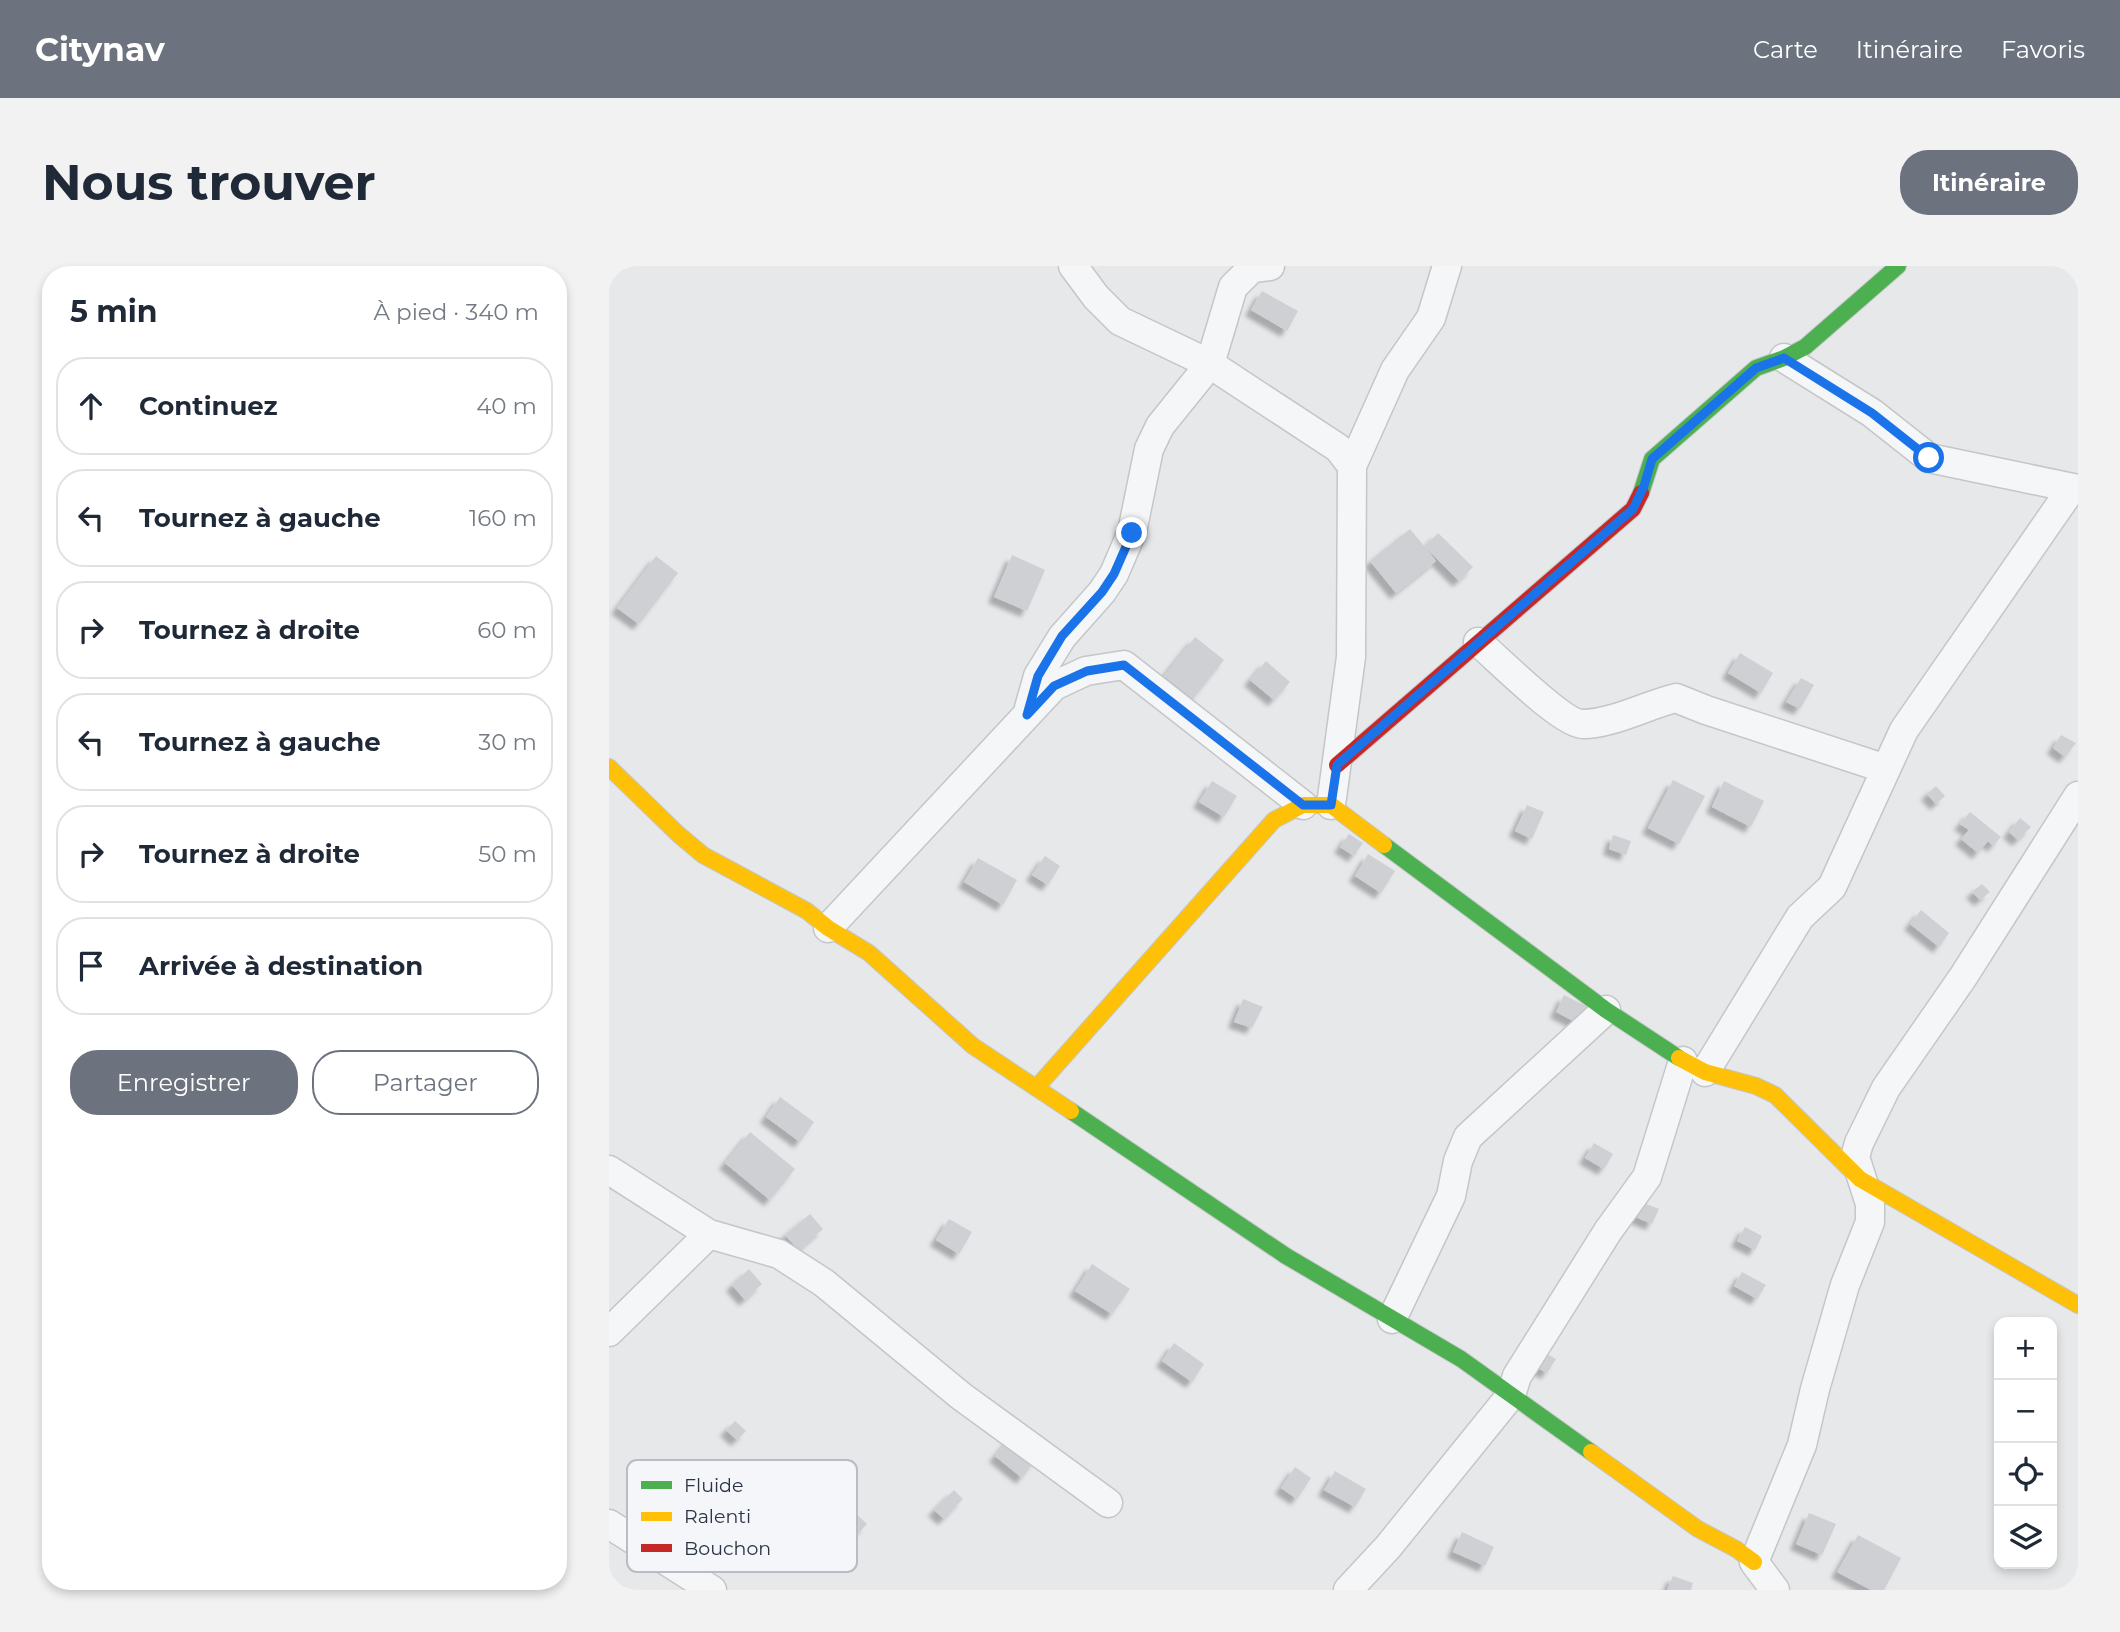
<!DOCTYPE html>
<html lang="fr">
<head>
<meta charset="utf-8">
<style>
  :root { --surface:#fff; --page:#f2f2f3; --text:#1f2937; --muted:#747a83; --line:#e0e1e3; --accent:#6c737f }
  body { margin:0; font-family:Montserrat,sans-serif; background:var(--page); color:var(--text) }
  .controls { position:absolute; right:21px; bottom:21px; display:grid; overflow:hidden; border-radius:14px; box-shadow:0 4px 10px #0003 }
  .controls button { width:63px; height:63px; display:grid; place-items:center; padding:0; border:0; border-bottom:2px solid var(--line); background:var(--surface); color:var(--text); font:35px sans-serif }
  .stop { position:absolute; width:21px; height:21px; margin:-16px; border:5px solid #1a73e8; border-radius:50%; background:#fff }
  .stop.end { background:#1a73e8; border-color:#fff; box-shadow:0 2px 7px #0008 }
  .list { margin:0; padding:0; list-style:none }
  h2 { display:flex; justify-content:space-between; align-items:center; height:91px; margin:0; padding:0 28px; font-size:30px }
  h2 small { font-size:23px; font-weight:400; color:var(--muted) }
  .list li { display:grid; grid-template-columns:46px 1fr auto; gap:21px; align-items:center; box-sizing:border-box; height:98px; margin:0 14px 14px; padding:0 14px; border:2px solid var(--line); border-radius:28px }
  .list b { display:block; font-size:26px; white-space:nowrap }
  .list em { font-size:23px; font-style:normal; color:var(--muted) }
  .actions { display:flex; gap:14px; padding:21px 28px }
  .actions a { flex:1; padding:16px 0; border:2px solid var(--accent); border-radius:28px; text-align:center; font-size:24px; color:var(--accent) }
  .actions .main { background:var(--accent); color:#fff }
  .icon { flex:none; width:38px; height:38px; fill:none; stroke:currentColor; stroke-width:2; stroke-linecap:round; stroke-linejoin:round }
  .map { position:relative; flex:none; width:1469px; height:1324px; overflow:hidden; border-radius:28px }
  header { display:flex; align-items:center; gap:42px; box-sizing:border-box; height:98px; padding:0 35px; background:var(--accent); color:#fff }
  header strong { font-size:33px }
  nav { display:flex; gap:38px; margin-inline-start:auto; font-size:24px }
  .intro { display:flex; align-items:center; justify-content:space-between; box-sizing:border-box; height:168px; padding:0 42px }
  h1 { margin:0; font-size:49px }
  .button { padding:18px 32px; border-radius:28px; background:var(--accent); color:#fff; font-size:24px; font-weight:700 }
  main { display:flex; gap:42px; padding:0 42px }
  aside { flex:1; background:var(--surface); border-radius:28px; box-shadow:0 4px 10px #0003 }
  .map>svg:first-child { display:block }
</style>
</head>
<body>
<header>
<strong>Citynav</strong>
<nav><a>Carte</a><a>Itinéraire</a><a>Favoris</a></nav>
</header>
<div class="intro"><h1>Nous trouver</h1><a class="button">Itinéraire</a></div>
<main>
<aside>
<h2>5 min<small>À pied · 340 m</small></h2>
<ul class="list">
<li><svg class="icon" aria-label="ahead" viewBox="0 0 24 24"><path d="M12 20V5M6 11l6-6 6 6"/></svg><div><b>Continuez</b></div><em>40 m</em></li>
<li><svg class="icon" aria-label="left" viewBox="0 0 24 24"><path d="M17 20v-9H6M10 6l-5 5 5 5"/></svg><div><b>Tournez à gauche</b></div><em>160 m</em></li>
<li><svg class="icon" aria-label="right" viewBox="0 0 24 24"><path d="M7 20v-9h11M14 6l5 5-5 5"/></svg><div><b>Tournez à droite</b></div><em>60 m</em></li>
<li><svg class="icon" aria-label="left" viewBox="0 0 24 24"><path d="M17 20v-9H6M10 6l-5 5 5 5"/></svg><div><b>Tournez à gauche</b></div><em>30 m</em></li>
<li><svg class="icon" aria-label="right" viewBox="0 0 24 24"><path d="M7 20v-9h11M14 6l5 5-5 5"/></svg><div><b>Tournez à droite</b></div><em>50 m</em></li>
<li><svg class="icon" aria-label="arrive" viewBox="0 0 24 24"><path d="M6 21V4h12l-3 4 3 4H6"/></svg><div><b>Arrivée à destination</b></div></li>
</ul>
<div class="actions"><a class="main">Enregistrer</a><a>Partager</a></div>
</aside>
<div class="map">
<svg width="1469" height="1324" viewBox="0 0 1469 1324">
  <defs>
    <filter id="shadow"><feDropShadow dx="-6" dy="6" stdDeviation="2" flood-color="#0004"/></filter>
  </defs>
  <rect width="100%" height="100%" fill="#e6e8ea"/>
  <path fill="#ced0d3" filter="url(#shadow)" d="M653,25l36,20 -11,20 -36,-21z
    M801,263l15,18 13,-14 35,34 -14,14 -34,-34 11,14 -40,32 -26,-32z
    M403,289l33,15 -18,41 -33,-14z
    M47,290l22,17 -39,51 -22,-16z
    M586,371l29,23 -31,39 -29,-23z
    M1131,387l33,20 -12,20 -33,-20z
    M657,395l24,21 -16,18 -24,-20z
    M1192,412l13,7 -14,24 -14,-7z
    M1452,469l15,8 -11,14 -12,-9z
    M1064,514l32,16 -26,48 -31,-16z
    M603,515l25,15 -13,21 -25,-15z
    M1115,515l40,20 -13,26 -39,-20z
    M1327,520l9,10 -9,8 -9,-10z
    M918,539l17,7 -12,27 -17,-8z
    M1361,546l31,25 -8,9 -5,-5 -10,12 -17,-14 8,-9 -9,-6z
    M1411,552l11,9 -13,13 -9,-8z
    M740,568l14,9 -9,13 -14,-9z
    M1004,569l18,6 -5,14 -17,-6z
    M759,588l27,17 -14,22 -26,-17z
    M436,590l15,10 -12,19 -16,-10z
    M369,592l39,22 -14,25 -39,-23z
    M1373,618l8,8 -10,8 -8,-8z
    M1312,644l28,23 -10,14 -29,-23z
    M955,729l28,14 -9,17 -27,-14z
    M634,733l20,8 -11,21 -18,-6z
    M171,831l34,25 -14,20 -34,-25z
    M141,866l45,37 -25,31 -45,-37z
    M985,877l19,11 -9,15 -19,-11z
    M1030,935l20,8 -7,15 -19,-8z
    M201,948l13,15 -24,21 -14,-15z
    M340,953l23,13 -13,22 -23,-14z
    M1136,961l17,9 -7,14 -18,-9z
    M483,998l38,25 -18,25 -37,-23z
    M140,1003l13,15 -17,16 -13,-15z
    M1133,1006l24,13 -9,14 -23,-13z
    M565,1077l30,21 -12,18 -30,-21z
    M931,1084l16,9 -9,14 -15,-8z
    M126,1155l11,10 -9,9 -11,-10z
    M402,1171l26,21 -15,20 -27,-22z
    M686,1201l16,11 -14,21 -16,-11z
    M726,1205l31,18 -11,18 -31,-17z
    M345,1224l9,9 -19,20 -10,-9z
    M245,1246l13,12 -11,12 -13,-12z
    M1200,1247l27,11 -14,31 -26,-11z
    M853,1266l32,15 -9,19 -32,-14z
    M1249,1269l43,23 -17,32h-13l-34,-18z
    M1064,1310l20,7 -2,7h-24z"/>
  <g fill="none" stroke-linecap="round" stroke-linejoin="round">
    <defs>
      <path id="street" d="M464,0l23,31 24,24 90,43 128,84 14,18 -1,191 -20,148
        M1175,92l88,55 57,45 149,31
        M743,200l43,-96 36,-52 16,-52
        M869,376c19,16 84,82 105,82 29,0 64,-19 93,-26l30,12 180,59
        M420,442l9,-32 24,-39 40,-45 12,-18 18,-42 17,-83 11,-23 50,-62 23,-77 19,-19 18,-2
        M219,662l226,-242 32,-15 38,-6 179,140
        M1096,806l95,-155 32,-30 72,-157 168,-242
        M0,904l100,64 70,20 45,29 137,113 147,107
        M783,1053l59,-123 7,-35 10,-24 138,-127
        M0,1066l100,-98
        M0,1258l103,66
        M739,1324l40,-43 123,-152 6,-19 91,-145 39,-54 36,-116
        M1166,1324l-21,-28 48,-117 13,-56 30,-104 25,-63v-18l-15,-47 4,-14 27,-55 77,-111 115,-181"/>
      <path id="fast" d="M1032,227l11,-34 104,-91 28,-10 21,-11 93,-81
        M775,579l222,165 73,48
        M462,845l215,145 175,103 130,93"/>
      <path id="slow" d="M0,501l69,67 25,21 104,56 21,17 41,25 104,93 98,65
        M1070,792l26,14 51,14 19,9 85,84 218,126
        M427,822l238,-268 29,-15h28l53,40
        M982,1186l107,77 38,20 18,13"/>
      <path id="jam" d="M728,499l296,-256 8,-16"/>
    </defs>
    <use href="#street" stroke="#c4c6c8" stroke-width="31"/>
    <use href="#fast" stroke="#c4c6c8" stroke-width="18"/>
    <use href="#slow" stroke="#c4c6c8" stroke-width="18"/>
    <use href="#jam" stroke="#c4c6c8" stroke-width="18"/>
    <use href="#street" stroke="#f5f6f7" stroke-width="28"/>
    <use href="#fast" stroke="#4caf50" stroke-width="16"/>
    <use href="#slow" stroke="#ffc107" stroke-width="16"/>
    <use href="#jam" stroke="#c62828" stroke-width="16"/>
  </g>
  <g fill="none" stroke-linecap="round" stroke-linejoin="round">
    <path stroke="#1a73e8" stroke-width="9" d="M523,267l-18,41 -12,18 -40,44 -24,40 -11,39 27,-29 33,-15 37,-6 179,140h28l6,-40 296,-256 11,-23 8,-27 104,-91 28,-10 88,55 57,45"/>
  </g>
  <rect x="18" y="1194" width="230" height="112" rx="10" fill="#f4f6f9" stroke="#b8bcc3" stroke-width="2"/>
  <rect x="32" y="1215" width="31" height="8" fill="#4caf50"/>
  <rect x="32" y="1246" width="31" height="9" fill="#ffc107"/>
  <rect x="32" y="1278" width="31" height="8" fill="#c62828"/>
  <g font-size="19" fill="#2b3445">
    <text x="75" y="1226">Fluide</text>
    <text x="75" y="1257">Ralenti</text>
    <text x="75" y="1289">Bouchon</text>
  </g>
</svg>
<div class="controls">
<button>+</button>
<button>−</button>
<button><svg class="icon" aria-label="locate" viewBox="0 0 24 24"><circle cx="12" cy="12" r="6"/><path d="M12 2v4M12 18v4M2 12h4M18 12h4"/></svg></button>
<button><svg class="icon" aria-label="layers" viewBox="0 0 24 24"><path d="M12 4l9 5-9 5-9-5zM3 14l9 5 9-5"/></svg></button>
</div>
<div class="stop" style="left:1320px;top:192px"></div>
<div class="stop end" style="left:523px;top:267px"></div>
</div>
</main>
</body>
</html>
